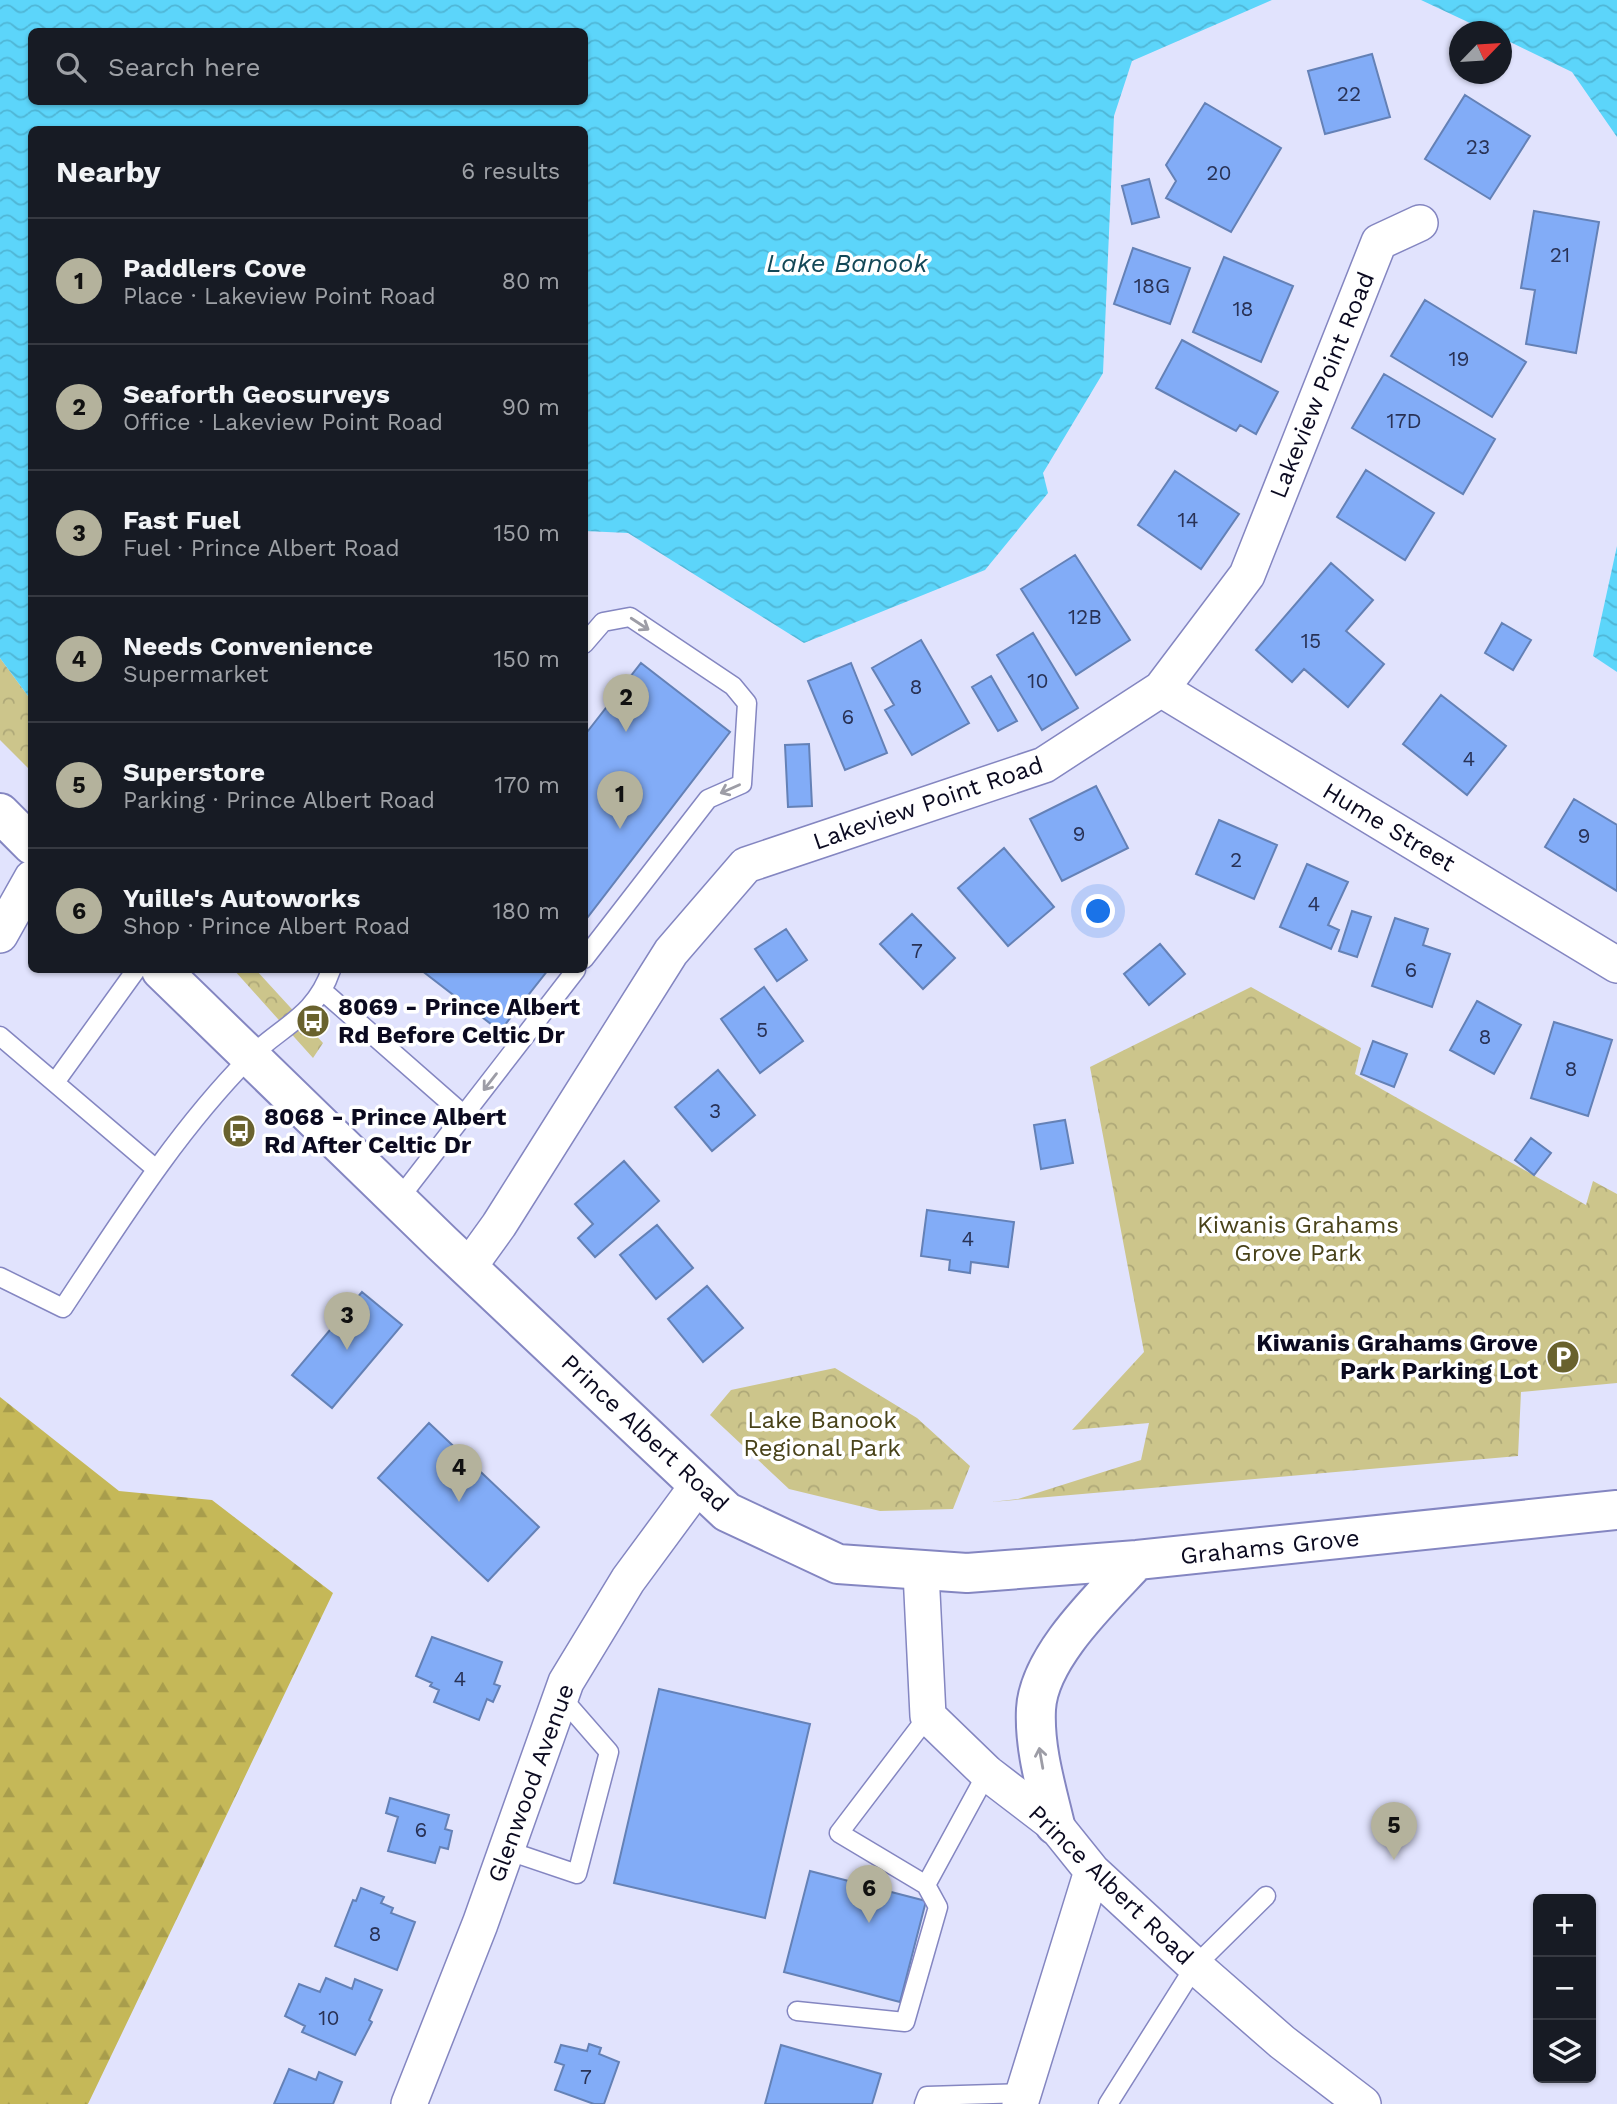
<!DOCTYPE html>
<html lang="en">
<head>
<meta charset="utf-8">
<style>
  :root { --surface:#171b24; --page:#242831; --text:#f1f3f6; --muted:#9ea1a6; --line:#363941; --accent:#b4b29c }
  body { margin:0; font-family:"Work Sans",sans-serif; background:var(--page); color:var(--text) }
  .controls { position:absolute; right:21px; bottom:21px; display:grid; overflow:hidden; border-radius:10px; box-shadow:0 2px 5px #0004 }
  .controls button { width:63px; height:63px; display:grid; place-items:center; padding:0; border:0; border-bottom:2px solid var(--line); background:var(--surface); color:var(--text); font:35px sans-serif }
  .compass { position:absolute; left:1449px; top:21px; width:63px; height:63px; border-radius:50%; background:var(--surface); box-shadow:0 2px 5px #0004; rotate:65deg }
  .you { position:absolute; left:1099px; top:912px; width:24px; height:24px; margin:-18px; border:5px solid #fff; border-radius:50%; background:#1a73e8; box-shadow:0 0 0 10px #1a73e833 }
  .badge { display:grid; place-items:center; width:46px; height:46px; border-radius:50%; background:var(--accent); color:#111; font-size:23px; font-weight:700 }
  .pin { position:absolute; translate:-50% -58px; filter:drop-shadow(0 2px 4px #0008) }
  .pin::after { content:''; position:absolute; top:37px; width:24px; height:21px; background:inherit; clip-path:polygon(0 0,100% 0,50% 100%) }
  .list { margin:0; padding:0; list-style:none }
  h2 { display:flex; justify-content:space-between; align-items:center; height:91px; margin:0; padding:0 28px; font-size:30px }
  h2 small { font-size:23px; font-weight:400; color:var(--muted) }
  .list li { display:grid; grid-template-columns:46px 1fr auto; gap:21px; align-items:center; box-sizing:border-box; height:126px; padding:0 28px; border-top:2px solid var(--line) }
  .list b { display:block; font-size:26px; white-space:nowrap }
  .list p { margin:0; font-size:23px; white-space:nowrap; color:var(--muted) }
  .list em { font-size:23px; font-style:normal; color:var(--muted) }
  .icon { flex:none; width:38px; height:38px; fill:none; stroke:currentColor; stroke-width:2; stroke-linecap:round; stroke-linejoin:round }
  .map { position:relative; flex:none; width:1617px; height:2104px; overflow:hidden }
  .search { position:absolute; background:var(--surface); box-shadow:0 2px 5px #0004; left:28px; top:28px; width:560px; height:77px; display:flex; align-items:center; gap:18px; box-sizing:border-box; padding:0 24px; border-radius:10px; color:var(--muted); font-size:26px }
  .panel { position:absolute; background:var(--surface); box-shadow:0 2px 5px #0004; left:28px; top:126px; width:560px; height:847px; border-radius:10px }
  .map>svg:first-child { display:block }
</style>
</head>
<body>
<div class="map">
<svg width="1617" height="2104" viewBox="0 0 1617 2104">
  <defs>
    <pattern id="forest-firs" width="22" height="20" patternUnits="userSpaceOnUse" patternTransform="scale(1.75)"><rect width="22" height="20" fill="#c5b858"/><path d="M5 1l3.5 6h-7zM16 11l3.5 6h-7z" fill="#a89d4c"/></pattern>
    <pattern id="park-crowns" width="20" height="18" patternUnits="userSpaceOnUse" patternTransform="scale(1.75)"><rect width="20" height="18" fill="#ccc58b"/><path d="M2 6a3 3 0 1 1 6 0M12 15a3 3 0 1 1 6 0" fill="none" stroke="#aea878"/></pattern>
    <pattern id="water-waves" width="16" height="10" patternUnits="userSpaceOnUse" patternTransform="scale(1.75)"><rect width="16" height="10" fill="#5cd5fa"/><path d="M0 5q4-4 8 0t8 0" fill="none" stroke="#4fb6d6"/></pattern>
  </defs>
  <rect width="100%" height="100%" fill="#e1e3fd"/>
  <path fill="url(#forest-firs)" d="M0,1397l119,94 93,9 121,93 -245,511h-88z"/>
  <path fill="url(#park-crowns)" d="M0,658l31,42v71l-31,-31z
    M234,970h22l67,73 -10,15z
    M1251,987l110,61 -6,26 231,131 7,-24 24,13v189l-96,9 -3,64 -527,46 27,-3 123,-39 8,-37 -77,7 72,-78 -54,-285z
    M835,1368l82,50 53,48 -17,43 -73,2 -91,-22 -79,-74 21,-25z"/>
  <path fill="url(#water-waves)" fill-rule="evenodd" d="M0,0h1272l-140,61 -18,55 -11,257 -60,100 5,20 -63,77 -181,73 -176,-110 -43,-2 -1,-401h-552l-1,570 -31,-42zM32,32h552v70h-552z
    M1421,0h196v137l-45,-65 -70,-34v-6l-15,-1z
    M1617,546v126l-24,-16z"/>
  <path fill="#82acf7" stroke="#6481b6" stroke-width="2" d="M1372,54l18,63 -65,17 -17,-63z
    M1465,95l65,41 -40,63 -65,-40z
    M1205,103l76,45 -50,84 -65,-34 10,-17 -10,-16z
    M1149,179l10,38 -27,7 -10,-38z
    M1534,211l65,11 -23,131 -50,-9 9,-54 -14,-2z
    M1133,248l57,20 -20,56 -56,-20z
    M1224,257l69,29 -32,76 -68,-30z
    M1425,300l101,62 -34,55 -101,-61z
    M1182,340l96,52 -22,42 -16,-9 -4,6 -80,-43z
    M1384,374l111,65 -32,55 -111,-66z
    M1366,470l68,43 -29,47 -68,-43z
    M1175,471l64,43 -38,55 -63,-44z
    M1075,555l55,85 -54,35 -55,-86z
    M1331,563l42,37 -27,31 38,33 -36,43 -44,-38 -12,13 -36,-32z
    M1502,623l29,17 -18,30 -28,-17z
    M1033,633l45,75 -36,22 -45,-75z
    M921,640l48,83 -57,32 -27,-45 9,-5 -22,-37z
    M641,663l89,69 -146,190v-186z
    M851,663l36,90 -42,17 -37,-89z
    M991,676l26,45 -19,10 -26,-44z
    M1441,695l65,51 -39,49 -64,-51z
    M809,744l3,62 -24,1 -3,-62z
    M1096,786l32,62 -66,33 -32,-62z
    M1574,799l43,26v66l-72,-44z
    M1219,820l58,25 -23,54 -58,-25z
    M1004,848l50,59 -46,39 -50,-58z
    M1307,864l41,18 -20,43 11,5 -8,19 -51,-22z
    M1352,911l19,6 -14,40 -18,-6z
    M912,914l43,44 -32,31 -43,-45z
    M1395,918l33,11 -5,16 27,9 -18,53 -60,-21z
    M786,929l21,31 -30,21 -22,-32z
    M1160,944l25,30 -36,31 -25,-31z
    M421,970h127l-48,61z
    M764,987l39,54 -43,32 -39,-54z
    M1477,1001l44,24 -27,49 -44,-24z
    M1554,1022l58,18 -24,76 -57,-18z
    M1373,1041l34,13 -13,33 -33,-13z
    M718,1070l37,45 -43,36 -37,-44z
    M1065,1120l8,43 -32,6 -7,-44z
    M1531,1138l20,15 -17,22 -19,-15z
    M624,1161l35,40 -64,56 -17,-19 15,-14 -18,-20z
    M927,1210l87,12 -6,45 -37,-5 -1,11 -21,-3 1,-10 -29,-4z
    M657,1225l36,43 -37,31 -36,-44z
    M707,1286l36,42 -40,34 -35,-43z
    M362,1292l40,33 -70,83 -40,-33z
    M429,1423l110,104 -51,54 -110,-103z
    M432,1637l70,25 -8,22 6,2 -7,16 -6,-3 -8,21 -45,-18 5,-12 -9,-4 2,-3 -16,-7z
    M659,1689l151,35 -45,194 -151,-35z
    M390,1798l59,17 -4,14 7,2 -4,18 -8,-2 -5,16 -47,-12 10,-34 -12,-4z
    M810,1871l116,30 -26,101 -116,-30z
    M361,1888l23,9 -3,6 12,5 -2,5 24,9 -18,48 -62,-24 18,-46 3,1z
    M326,1978l26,11 3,-10 27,11 -13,30 3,2 -17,33 -53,-23 3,-6 -20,-10 14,-32 21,8z
    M589,2044l12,4 -2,6 20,8 -15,42h-10l-39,-14 9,-25 -9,-3 6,-17 26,6z
    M781,2045l100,29 -9,30h-107z
    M289,2069l27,11 3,-8 23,10 -9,22h-59z"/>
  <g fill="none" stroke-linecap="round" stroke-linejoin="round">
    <defs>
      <path id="service" d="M584,644l19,-22 27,-5 103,69 14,17 -5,81 -34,15 -124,160
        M324,992l140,123
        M0,1036l156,133
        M56,1081l80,-111
        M398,1200l178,-230
        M0,1277l63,31c57,-86 113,-176 186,-250 32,-32 66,-41 82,-88
        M506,1850l71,24 32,-122 -48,-55
        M926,1885l-87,-52 89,-117
        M797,2011l108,11 33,-115 -12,-22 61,-112
        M924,2104l3,-8 96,-3
        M1108,2104l87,-138 71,-70"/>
      <path id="minor" d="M1161,689l456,276
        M0,935l32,-57
        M468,1268l31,-43 172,-273 75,-87 298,-100 117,-76 86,-114 132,-333 41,-19
        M921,1572l7,144 59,57 68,52 37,46 103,95 87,76 81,62
        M409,2104l71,-180 86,-242 62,-102 70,-95
        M1020,2104l72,-233"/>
      <path id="secondary" d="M0,813l32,32
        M161,970l281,273 285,269 111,52 129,9 170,-13 480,-50
        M1055,1825c-9,-38 -21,-77 -19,-116 3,-53 67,-112 101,-149"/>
    </defs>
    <use href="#service" stroke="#8486c1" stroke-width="21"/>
    <use href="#minor" stroke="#8486c1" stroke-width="38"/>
    <use href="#secondary" stroke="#8486c1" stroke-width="42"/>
    <use href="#service" stroke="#fff" stroke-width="18"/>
    <use href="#minor" stroke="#fff" stroke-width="35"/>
    <use href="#secondary" stroke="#fff" stroke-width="38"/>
  </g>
  <defs><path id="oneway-shaft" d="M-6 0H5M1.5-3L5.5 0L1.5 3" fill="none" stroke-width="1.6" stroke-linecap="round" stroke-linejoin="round" transform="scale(1.75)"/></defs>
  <g stroke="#9d9da6">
    <use href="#oneway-shaft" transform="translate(640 624) rotate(33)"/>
    <use href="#oneway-shaft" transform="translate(730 789) rotate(156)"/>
    <use href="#oneway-shaft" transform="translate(490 1082) rotate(128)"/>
    <use href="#oneway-shaft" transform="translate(1041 1758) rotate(-100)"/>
  </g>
  <defs>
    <symbol id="bus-disc" viewBox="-11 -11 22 22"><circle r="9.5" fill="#69622e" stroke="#fff"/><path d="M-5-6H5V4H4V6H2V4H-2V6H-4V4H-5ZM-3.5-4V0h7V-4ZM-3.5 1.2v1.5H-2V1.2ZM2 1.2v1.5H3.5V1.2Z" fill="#fff"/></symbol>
    <symbol id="parking-disc" viewBox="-11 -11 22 22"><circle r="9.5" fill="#69622e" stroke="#fff"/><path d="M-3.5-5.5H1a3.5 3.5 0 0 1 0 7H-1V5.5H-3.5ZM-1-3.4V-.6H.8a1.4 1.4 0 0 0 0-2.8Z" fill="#fff"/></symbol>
  </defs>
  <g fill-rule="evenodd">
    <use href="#bus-disc" x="294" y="1002" width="38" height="38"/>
    <use href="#bus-disc" x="220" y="1112" width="38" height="38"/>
    <use href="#parking-disc" x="1544" y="1338" width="38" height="38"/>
  </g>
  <g text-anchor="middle" stroke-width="7" stroke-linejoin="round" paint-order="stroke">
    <g font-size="21" fill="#293256">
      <text x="1349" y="101">22</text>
      <text x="1478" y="154">23</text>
      <text x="1219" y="180">20</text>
      <text x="1560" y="262">21</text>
      <text x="1152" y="293">18G</text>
      <text x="1243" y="316">18</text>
      <text x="1459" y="366">19</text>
      <text x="1404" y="428">17D</text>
      <text x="1188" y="527">14</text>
      <text x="1085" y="624">12B</text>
      <text x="1311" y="648">15</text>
      <text x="1038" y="688">10</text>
      <text x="916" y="694">8</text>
      <text x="848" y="724">6</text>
      <text x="1469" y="766">4</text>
      <text x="1079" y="841">9</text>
      <text x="1584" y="843">9</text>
      <text x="1236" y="867">2</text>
      <text x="1314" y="911">4</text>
      <text x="917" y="958">7</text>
      <text x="1411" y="977">6</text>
      <text x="762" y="1037">5</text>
      <text x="1485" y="1044">8</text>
      <text x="1571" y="1076">8</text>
      <text x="715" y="1118">3</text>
      <text x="968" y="1246">4</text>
      <text x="460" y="1686">4</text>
      <text x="421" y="1837">6</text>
      <text x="375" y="1941">8</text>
      <text x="329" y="2025">10</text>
      <text x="586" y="2084">7</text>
    </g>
    <g font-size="24" fill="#0b0a20" stroke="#fff">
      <text transform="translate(1322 385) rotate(-68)" y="8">Lakeview Point Road</text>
      <text transform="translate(928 803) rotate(-19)" y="8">Lakeview Point Road</text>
      <text transform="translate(1389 827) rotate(31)" y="8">Hume Street</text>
      <text transform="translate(645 1433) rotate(43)" y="8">Prince Albert Road</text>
      <text transform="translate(1270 1547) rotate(-6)" y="8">Grahams Grove</text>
      <text transform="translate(531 1783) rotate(-70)" y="8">Glenwood Avenue</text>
      <text transform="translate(1111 1885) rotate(44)" y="8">Prince Albert Road</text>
    </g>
    <g font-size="24" font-weight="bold" fill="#0b0a20" stroke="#fff" text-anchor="start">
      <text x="338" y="1015">8069 - Prince Albert<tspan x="338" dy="28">Rd Before Celtic Dr</tspan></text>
      <text x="264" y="1125">8068 - Prince Albert<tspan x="264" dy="28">Rd After Celtic Dr</tspan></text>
      <text x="1538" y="1351" text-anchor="end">Kiwanis Grahams Grove<tspan x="1538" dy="28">Park Parking Lot</tspan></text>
    </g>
    <g font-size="24" fill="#484219" stroke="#fff">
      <text x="1298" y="1233">Kiwanis Grahams<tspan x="1298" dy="28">Grove Park</tspan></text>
      <text x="822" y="1428">Lake Banook<tspan x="822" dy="28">Regional Park</tspan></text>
    </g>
    <g font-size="26" font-style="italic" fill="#134857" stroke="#fff">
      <text x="847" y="272">Lake Banook</text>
    </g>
  </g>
</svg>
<div class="controls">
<button>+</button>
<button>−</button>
<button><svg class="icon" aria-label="layers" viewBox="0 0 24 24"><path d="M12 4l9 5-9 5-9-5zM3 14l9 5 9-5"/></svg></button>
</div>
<svg class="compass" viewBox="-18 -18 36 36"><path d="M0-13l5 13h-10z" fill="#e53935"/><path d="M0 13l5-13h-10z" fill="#9ea1a6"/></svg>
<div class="you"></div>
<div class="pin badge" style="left:620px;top:829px">1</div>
<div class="pin badge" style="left:626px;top:732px">2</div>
<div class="pin badge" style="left:347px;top:1350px">3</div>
<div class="pin badge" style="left:459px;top:1502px">4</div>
<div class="pin badge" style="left:1394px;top:1860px">5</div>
<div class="pin badge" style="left:869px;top:1923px">6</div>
<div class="search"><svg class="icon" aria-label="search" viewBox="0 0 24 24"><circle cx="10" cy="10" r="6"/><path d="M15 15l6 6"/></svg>Search here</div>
<section class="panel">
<h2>Nearby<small>6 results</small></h2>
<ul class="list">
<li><span class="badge">1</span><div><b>Paddlers Cove</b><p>Place · Lakeview Point Road</p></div><em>80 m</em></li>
<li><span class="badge">2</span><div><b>Seaforth Geosurveys</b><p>Office · Lakeview Point Road</p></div><em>90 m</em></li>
<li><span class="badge">3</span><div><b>Fast Fuel</b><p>Fuel · Prince Albert Road</p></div><em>150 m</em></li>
<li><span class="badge">4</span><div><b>Needs Convenience</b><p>Supermarket</p></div><em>150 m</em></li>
<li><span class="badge">5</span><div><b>Superstore</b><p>Parking · Prince Albert Road</p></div><em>170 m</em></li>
<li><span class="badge">6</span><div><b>Yuille's Autoworks</b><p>Shop · Prince Albert Road</p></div><em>180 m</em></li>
</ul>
</section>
</div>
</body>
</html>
